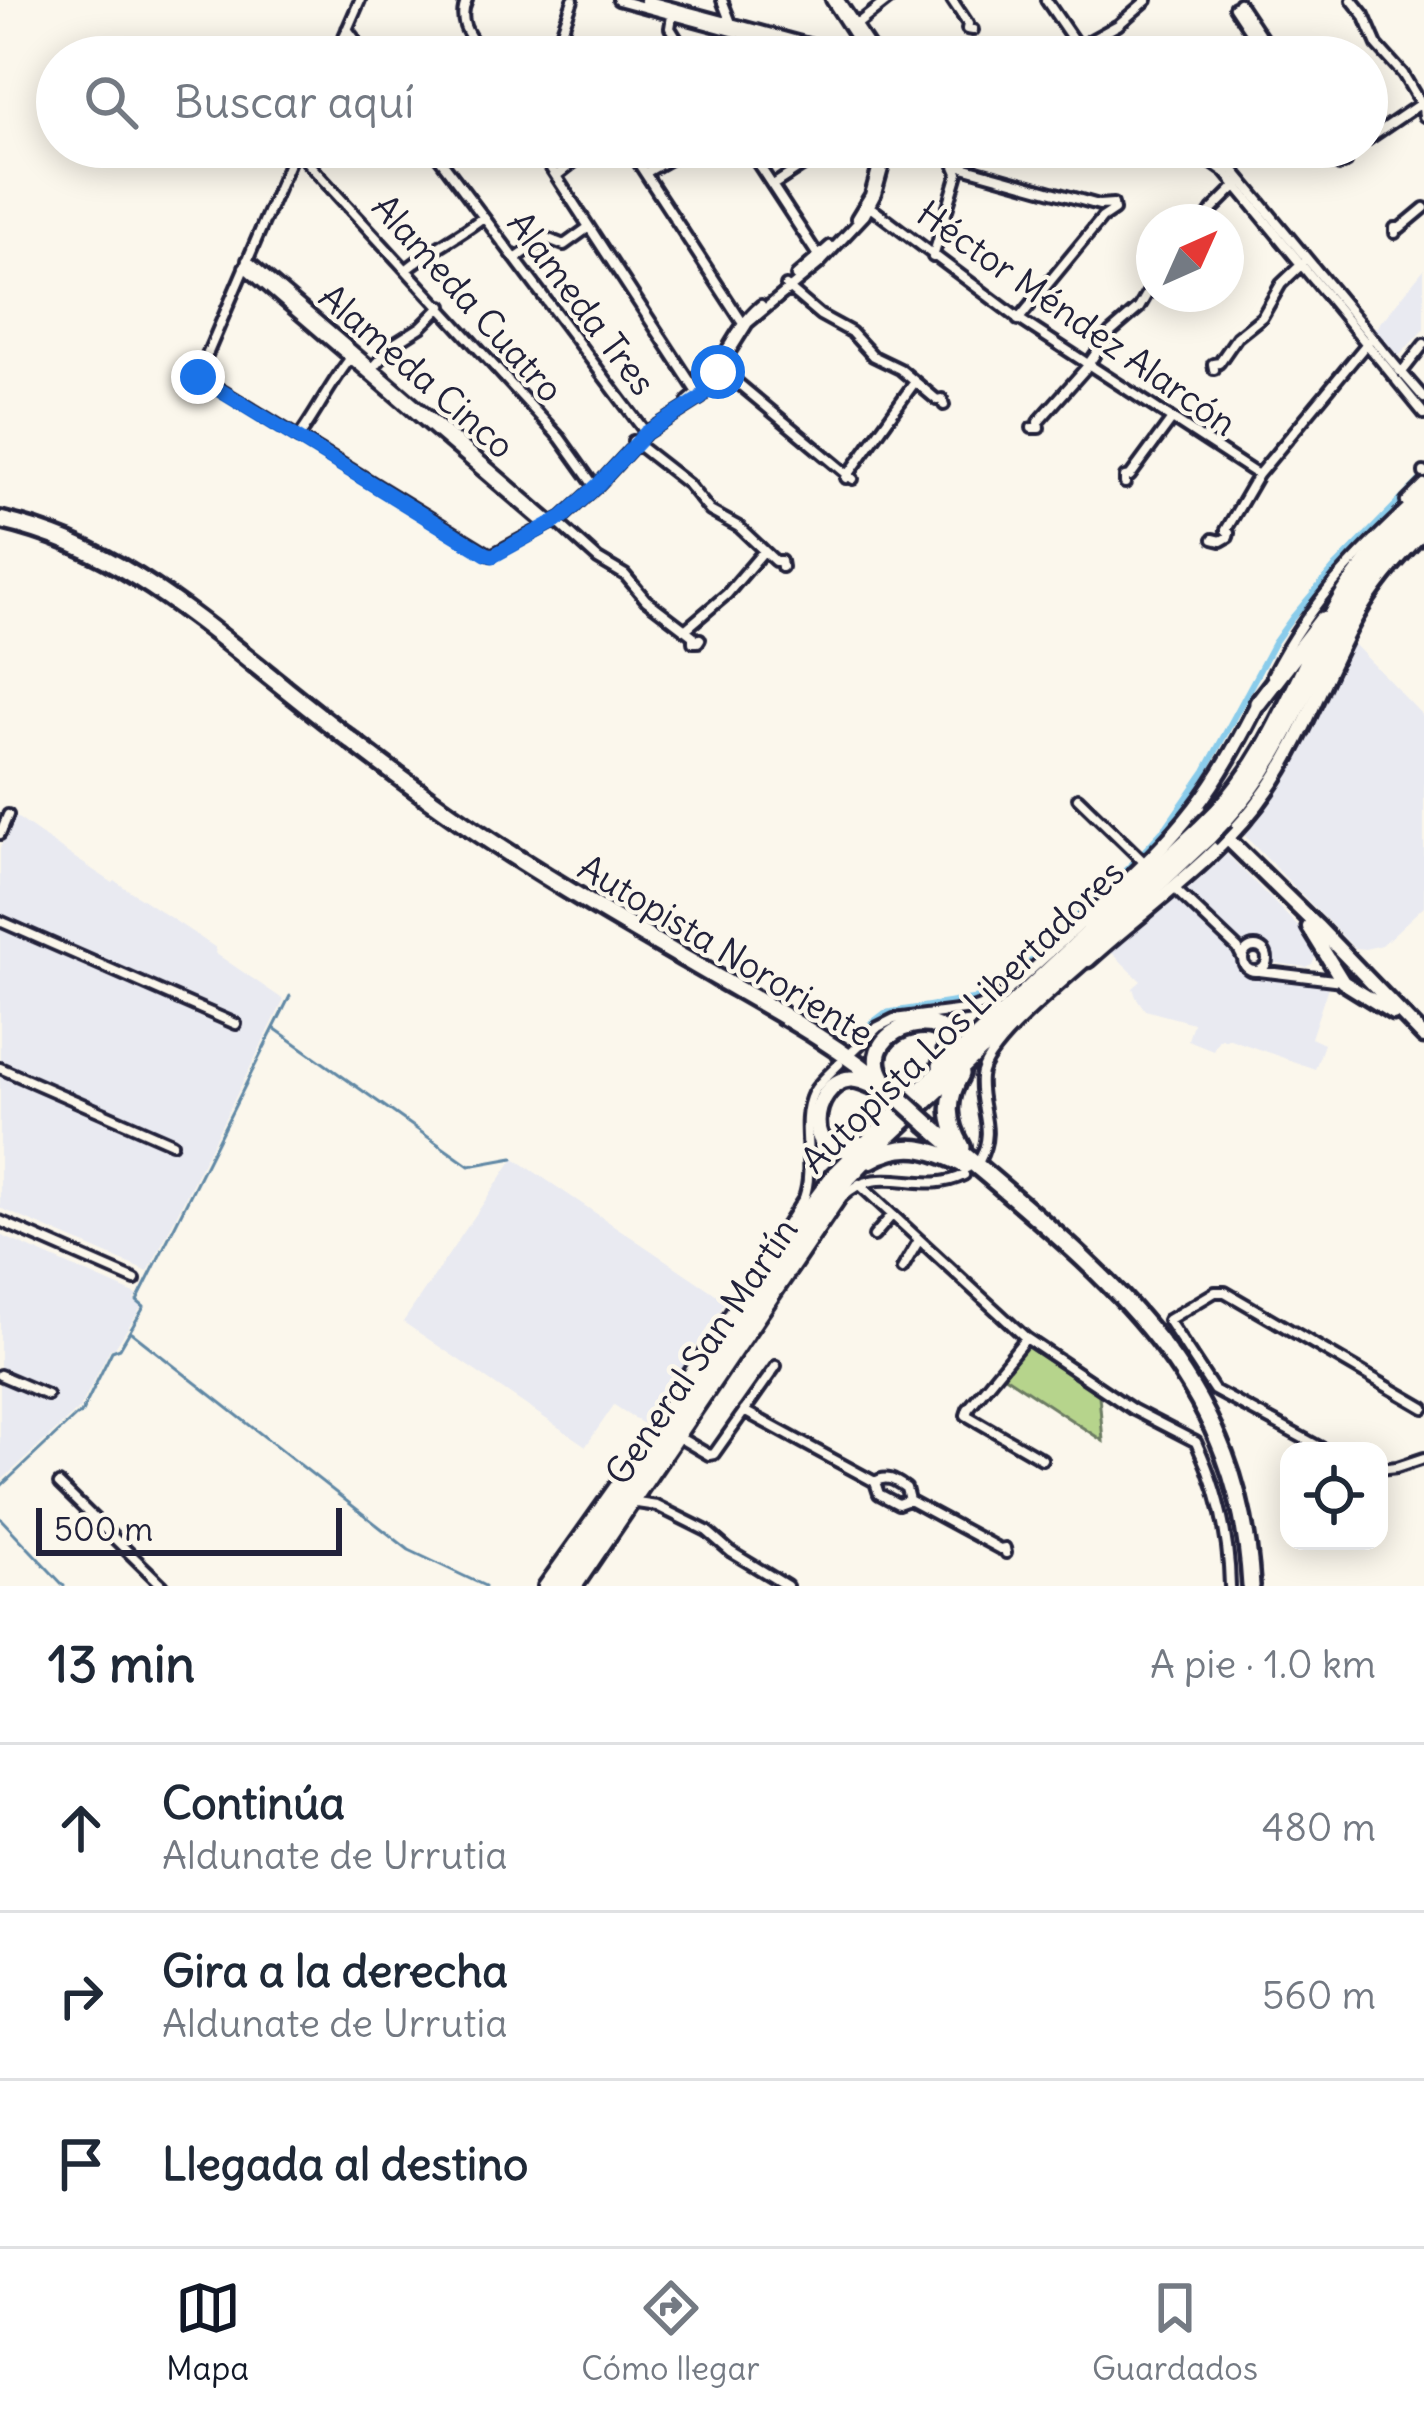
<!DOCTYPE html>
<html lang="es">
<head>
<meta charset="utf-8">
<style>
  :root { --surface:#fff; --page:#f6f6f7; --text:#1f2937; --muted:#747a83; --line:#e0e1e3; --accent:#111827 }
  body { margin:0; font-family:Delius,sans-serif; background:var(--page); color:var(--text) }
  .controls { position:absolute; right:36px; bottom:36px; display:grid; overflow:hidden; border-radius:24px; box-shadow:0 6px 30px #0003 }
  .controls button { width:108px; height:108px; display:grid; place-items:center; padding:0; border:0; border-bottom:3px solid var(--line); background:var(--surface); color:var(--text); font:60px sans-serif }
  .compass { position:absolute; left:1136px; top:204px; width:108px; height:108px; border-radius:50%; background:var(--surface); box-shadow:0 6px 30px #0003; rotate:45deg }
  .scale { position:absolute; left:36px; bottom:30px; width:306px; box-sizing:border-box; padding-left:12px; border:6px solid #22223b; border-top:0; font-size:33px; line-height:42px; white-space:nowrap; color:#22223b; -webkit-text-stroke:9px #fbf7ec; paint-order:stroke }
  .stop { position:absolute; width:36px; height:36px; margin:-27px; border:9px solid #1a73e8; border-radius:50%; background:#fff }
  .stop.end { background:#1a73e8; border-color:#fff; box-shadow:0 3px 12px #0008 }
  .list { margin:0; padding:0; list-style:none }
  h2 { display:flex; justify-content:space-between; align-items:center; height:156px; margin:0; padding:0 48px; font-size:51px }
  h2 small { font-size:39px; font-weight:400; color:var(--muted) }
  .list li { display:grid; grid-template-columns:78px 1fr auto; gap:36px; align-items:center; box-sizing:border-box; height:168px; padding:0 48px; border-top:3px solid var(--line) }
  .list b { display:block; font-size:45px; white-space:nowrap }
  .list p { margin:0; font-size:39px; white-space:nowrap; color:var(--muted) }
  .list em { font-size:39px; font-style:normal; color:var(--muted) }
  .icon { flex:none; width:66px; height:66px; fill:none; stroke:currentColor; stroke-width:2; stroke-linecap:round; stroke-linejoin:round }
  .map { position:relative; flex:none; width:1424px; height:1586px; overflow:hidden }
  .search { position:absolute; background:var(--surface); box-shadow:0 6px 30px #0003; left:36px; right:36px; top:36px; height:132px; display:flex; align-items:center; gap:30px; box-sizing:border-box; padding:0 42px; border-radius:66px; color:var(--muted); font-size:45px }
  .sheet { height:660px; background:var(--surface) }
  nav { display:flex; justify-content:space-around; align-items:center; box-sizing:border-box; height:168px; border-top:3px solid var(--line); background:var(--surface); font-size:33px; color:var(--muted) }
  nav a { display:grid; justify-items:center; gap:6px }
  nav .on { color:var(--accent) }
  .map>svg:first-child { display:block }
</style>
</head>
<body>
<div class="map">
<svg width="1424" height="1586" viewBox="0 0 1424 1586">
  <rect width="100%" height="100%" fill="#fbf7ec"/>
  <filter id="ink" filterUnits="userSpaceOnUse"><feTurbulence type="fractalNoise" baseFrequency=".00833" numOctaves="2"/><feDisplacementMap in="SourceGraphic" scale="24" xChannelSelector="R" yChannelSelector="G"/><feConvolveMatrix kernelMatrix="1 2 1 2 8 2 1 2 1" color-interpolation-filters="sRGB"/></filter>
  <g filter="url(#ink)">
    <path fill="#e9eaf1" d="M1424,269v60l-26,28 -4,-1 -19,-26z
      M1353,643l71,74v189l-42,39 -17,4 -11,-1 -112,-115 33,-42 24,-42z
      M15,816l51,36 47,31 2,-2 101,67 -1,5 69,47 -136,272 -148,-64v-133l171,74 5,-10 -176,-77v-134l236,102 4,-8 -240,-106v-68z
      M1223,850l90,92 4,9 -4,12 -6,4 -33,-4 -11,-18 -11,-3 -10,3 -21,-16 -40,-42z
      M1173,893l62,58 5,13 9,9 80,11 -18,54 13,6 -9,25 -85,-30h-11l-6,11 -25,-10 5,-17 -48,-13 -9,-13 -3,-9 8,-7 -32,-31 60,-56z
      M514,1158l212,143 -81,124 -31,-20 -28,41 -183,-124z
      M0,1235l137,60 -3,5 8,6 -27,42 -5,1 -30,59 -80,74v-102l46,20 6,-11 -52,-22z"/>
    <path fill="#b6d48c" stroke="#6c7b64" stroke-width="3" d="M1026,1346l73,49 4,46 -100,-66 -1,-4z"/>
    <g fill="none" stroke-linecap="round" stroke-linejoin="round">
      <path stroke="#6088a5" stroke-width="3" d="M290,996l-16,32 195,138 44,-8
        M132,1333l277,217 76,36
        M0,1487l76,-71 5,-2 31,-63 8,-3 24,-41 -7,-6 137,-273
        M0,1518l64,68"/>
      <path stroke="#8acceb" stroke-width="6" d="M852,1038l33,-25 100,-16 18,-9 131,-126 33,-36 38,-55 69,-128 18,-25 44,-52 88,-90"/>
      <defs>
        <path id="minor" d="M467,0c-11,23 4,38 17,57
          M573,0l-11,31 13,26
          M618,0l210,57
          M645,0l212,57
          M722,0l9,23
          M831,0l31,48 -1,9
          M839,0l38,57
          M952,0l16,24 -1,5 6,1
          M1046,0l28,41 2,9 3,2 12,-12 27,-15 29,-25
          M1352,0l12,15 13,30 26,29 20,34 1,8
          M1239,3l36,54
          M1234,7l33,50
          M673,10l-3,18 18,29
          M856,25l32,-25
          M347,29l21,28
          M335,57l25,-57
          M1222,57l31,-21
          M1367,140l53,-36
          M296,147l-98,229 293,179 72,-38 35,-32 48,-52 55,-35 47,-75 71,-59 46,-49 11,-21 13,-47
          M431,147l215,286
          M537,147l163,250
          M628,147l114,175
          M747,147l74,113
          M1153,147l59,16 13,9 169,205
          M1182,147l37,11 13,10 168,203
          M1335,147l8,9 14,-9
          M295,149l265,289 35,49
          M1340,154l-4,6 3,5 7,-3 -1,-7
          M645,173l46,-26
          M556,176l37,-29
          M773,185l58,-38
          M870,207l149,112 239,156
          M856,218l14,-23 13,-48
          M1204,222l8,-12 25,-25
          M1395,233v-5h5l24,-20
          M933,257l25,-84 -3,-7 3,-4 8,6 133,37 14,-1 1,6 -12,8 -84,102
          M515,259l31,-21 18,7 25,-18
          M247,260l305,262
          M244,267l302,259
          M406,270c24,-21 53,-33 77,-53
          M796,276l34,-30
          M786,286l34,29 31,17 22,24 27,13 37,31 5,-1 2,6
          M373,368l21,-24 27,-17 21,-21
          M721,369l132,110
          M1214,369l-1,-5 6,-1 18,-26 25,-20 19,-33 21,-20
          M1402,372l22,-28
          M1404,375l20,23
          M1397,381l27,33
          M688,401c32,-25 41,-70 73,-96
          M1032,428h7l-1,-6 47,-53 25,-36 29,-25 15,-26
          M298,438c20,-27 33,-56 55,-83
          M633,441l55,43 22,27 29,16 36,34h6l1,6
          M1424,473v-1
          M846,478l68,-95
          M1125,483v-6l5,-1 42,-57
          M1406,502l18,-18
          M556,521l42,38 27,16 21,25 47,36v6h5l2,-3
          M1213,539l8,2 7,-4 1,-4 -3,-3 32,-55 110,-133
          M686,629l41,-35 36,-42
          M1272,675c39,-76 90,-126 152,-183
          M1078,798l67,65
          M0,834l8,-19
          M1175,885l2,6 61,58 4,8
          M0,921l236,103
          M1243 959a12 12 0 1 1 24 0a12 12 0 1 1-24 0Z
          M1259,971l83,10
          M852,1052l26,-25 16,-8 78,-10 27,-10 85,-77
          M0,1068l172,75
          M979,1161c18,-33 -1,-52 2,-84 3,-31 82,-94 107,-117
          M859,1184l167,154 106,71 64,33c21,45 33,94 34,144
          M0,1221l135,59
          M874,1236l18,-21
          M902,1269l17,-29
          M1026,1338l-58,71 -2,6 76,44
          M695,1367l109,-169c12,-33 -6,-75 9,-105 6,-11 17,-20 26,-29
          M0,1375l47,20
          M744,1411l131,71 4,12 19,10 11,-4 91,49 5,-1 1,5
          M680,1438l29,17 5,-1 62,-88
          M643,1440l52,-77
          M1327,1451l-113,-61 -46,-70 47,-28h10l199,116
          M1379,1469l18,-2 27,-9
          M875,1482c12,-8 21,-1 31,6l3,12
          M59,1484l104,102
          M637,1503l20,3 50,25 24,21 56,34
          M543,1586l104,-146
          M578,1586l264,-389c38,-37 79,0 122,-22"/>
        <path id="major" d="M1196,808l121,118 107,111
          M1084,922c38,-36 79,-72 111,-114 25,-32 44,-68 63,-105
          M1309,927l34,55 50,31
          M1088,960c60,-55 134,-103 180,-171 37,-53 56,-116 88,-172 18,-32 42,-60 68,-86"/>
        <path id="highway" d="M0,520c119,27 194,96 287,170 66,53 133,105 205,152 73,48 150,92 226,136 61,35 122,68 175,114
          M1258,703l64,-83
          M1218,811c61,-66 80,-142 126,-217 22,-34 50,-63 80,-91
          M1225,819c60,-64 79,-135 122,-208 21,-35 47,-65 77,-93
          M961,1074c-15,26 -14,47 1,73
          M884,1080c-37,-57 93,-84 57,-15
          M928,1124c155,136 311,236 323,462
          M860,1144c-61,25 -50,-62 -10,-65 10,-1 20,5 29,9
          M870,1160c35,-20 61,-12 95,5
          M554,1586l89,-127 158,-239 33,-44 75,-75 291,-272
          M568,1586l76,-109 171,-257 29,-38 40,-42 324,-303"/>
      </defs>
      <use href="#minor" stroke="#22223b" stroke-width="16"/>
      <use href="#major" stroke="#22223b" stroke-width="21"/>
      <use href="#highway" stroke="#22223b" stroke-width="24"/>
      <use href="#minor" stroke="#fbf7ec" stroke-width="8"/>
      <use href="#major" stroke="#fbf7ec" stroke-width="12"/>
      <use href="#highway" stroke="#fbf7ec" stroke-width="15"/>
      <defs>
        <path id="highway-bridge" d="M1200,829l18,-18
          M1208,837l17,-18
          M893,1092l35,32"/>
      </defs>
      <use href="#highway-bridge" stroke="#22223b" stroke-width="24" stroke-linecap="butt"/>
      <use href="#highway-bridge" stroke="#fbf7ec" stroke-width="15"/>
    </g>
  </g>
  <g fill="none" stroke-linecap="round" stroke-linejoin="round" filter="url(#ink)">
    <path stroke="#1a73e8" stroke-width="15" d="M198,377l288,177 7,2 70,-39 35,-32 48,-52 55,-35 17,-26"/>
  </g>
  <g text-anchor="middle" stroke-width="9" stroke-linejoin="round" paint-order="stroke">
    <g font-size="36" fill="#22223b" stroke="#fbf7ec">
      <text transform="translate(468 298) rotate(48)" y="13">Alameda Cuatro</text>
      <text transform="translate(582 303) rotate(53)" y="13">Alameda Tres</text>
      <text transform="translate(1077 318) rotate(35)" y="13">Héctor Méndez Alarcón</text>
      <text transform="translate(417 371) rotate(41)" y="13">Alameda Cinco</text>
      <text transform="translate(726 950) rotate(31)" y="13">Autopista Nororiente</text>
      <text transform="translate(962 1016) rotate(-44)" y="13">Autopista Los Libertadores</text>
      <text transform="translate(701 1351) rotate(-56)" y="13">General San Martín</text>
    </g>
  </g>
</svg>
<div class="controls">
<button><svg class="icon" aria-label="locate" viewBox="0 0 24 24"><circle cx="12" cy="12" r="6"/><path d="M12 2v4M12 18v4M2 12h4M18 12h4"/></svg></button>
</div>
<svg class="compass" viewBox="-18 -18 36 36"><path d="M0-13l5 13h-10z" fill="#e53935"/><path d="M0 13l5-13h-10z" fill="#747a83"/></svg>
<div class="scale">500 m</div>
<div class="stop" style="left:718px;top:372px"></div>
<div class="stop end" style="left:198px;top:377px"></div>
<div class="search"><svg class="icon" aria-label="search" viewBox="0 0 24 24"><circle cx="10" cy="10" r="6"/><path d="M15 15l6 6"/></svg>Buscar aquí</div>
</div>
<section class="sheet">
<h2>13 min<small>A pie · 1.0 km</small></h2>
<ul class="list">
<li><svg class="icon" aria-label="ahead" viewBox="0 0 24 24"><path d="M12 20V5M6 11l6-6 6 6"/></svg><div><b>Continúa</b><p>Aldunate de Urrutia</p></div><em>480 m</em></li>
<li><svg class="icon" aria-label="right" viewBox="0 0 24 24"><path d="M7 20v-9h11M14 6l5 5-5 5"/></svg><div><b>Gira a la derecha</b><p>Aldunate de Urrutia</p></div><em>560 m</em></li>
<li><svg class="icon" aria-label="arrive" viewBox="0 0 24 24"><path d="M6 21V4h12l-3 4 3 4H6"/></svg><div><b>Llegada al destino</b></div></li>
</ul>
</section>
<nav>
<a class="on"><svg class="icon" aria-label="map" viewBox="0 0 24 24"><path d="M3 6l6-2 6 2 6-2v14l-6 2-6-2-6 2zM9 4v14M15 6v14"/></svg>Mapa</a>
<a><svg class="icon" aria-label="directions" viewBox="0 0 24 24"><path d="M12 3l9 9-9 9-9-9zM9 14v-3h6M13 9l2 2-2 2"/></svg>Cómo llegar</a>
<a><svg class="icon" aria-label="saved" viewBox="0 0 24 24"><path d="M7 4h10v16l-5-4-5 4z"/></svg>Guardados</a>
</nav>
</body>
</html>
